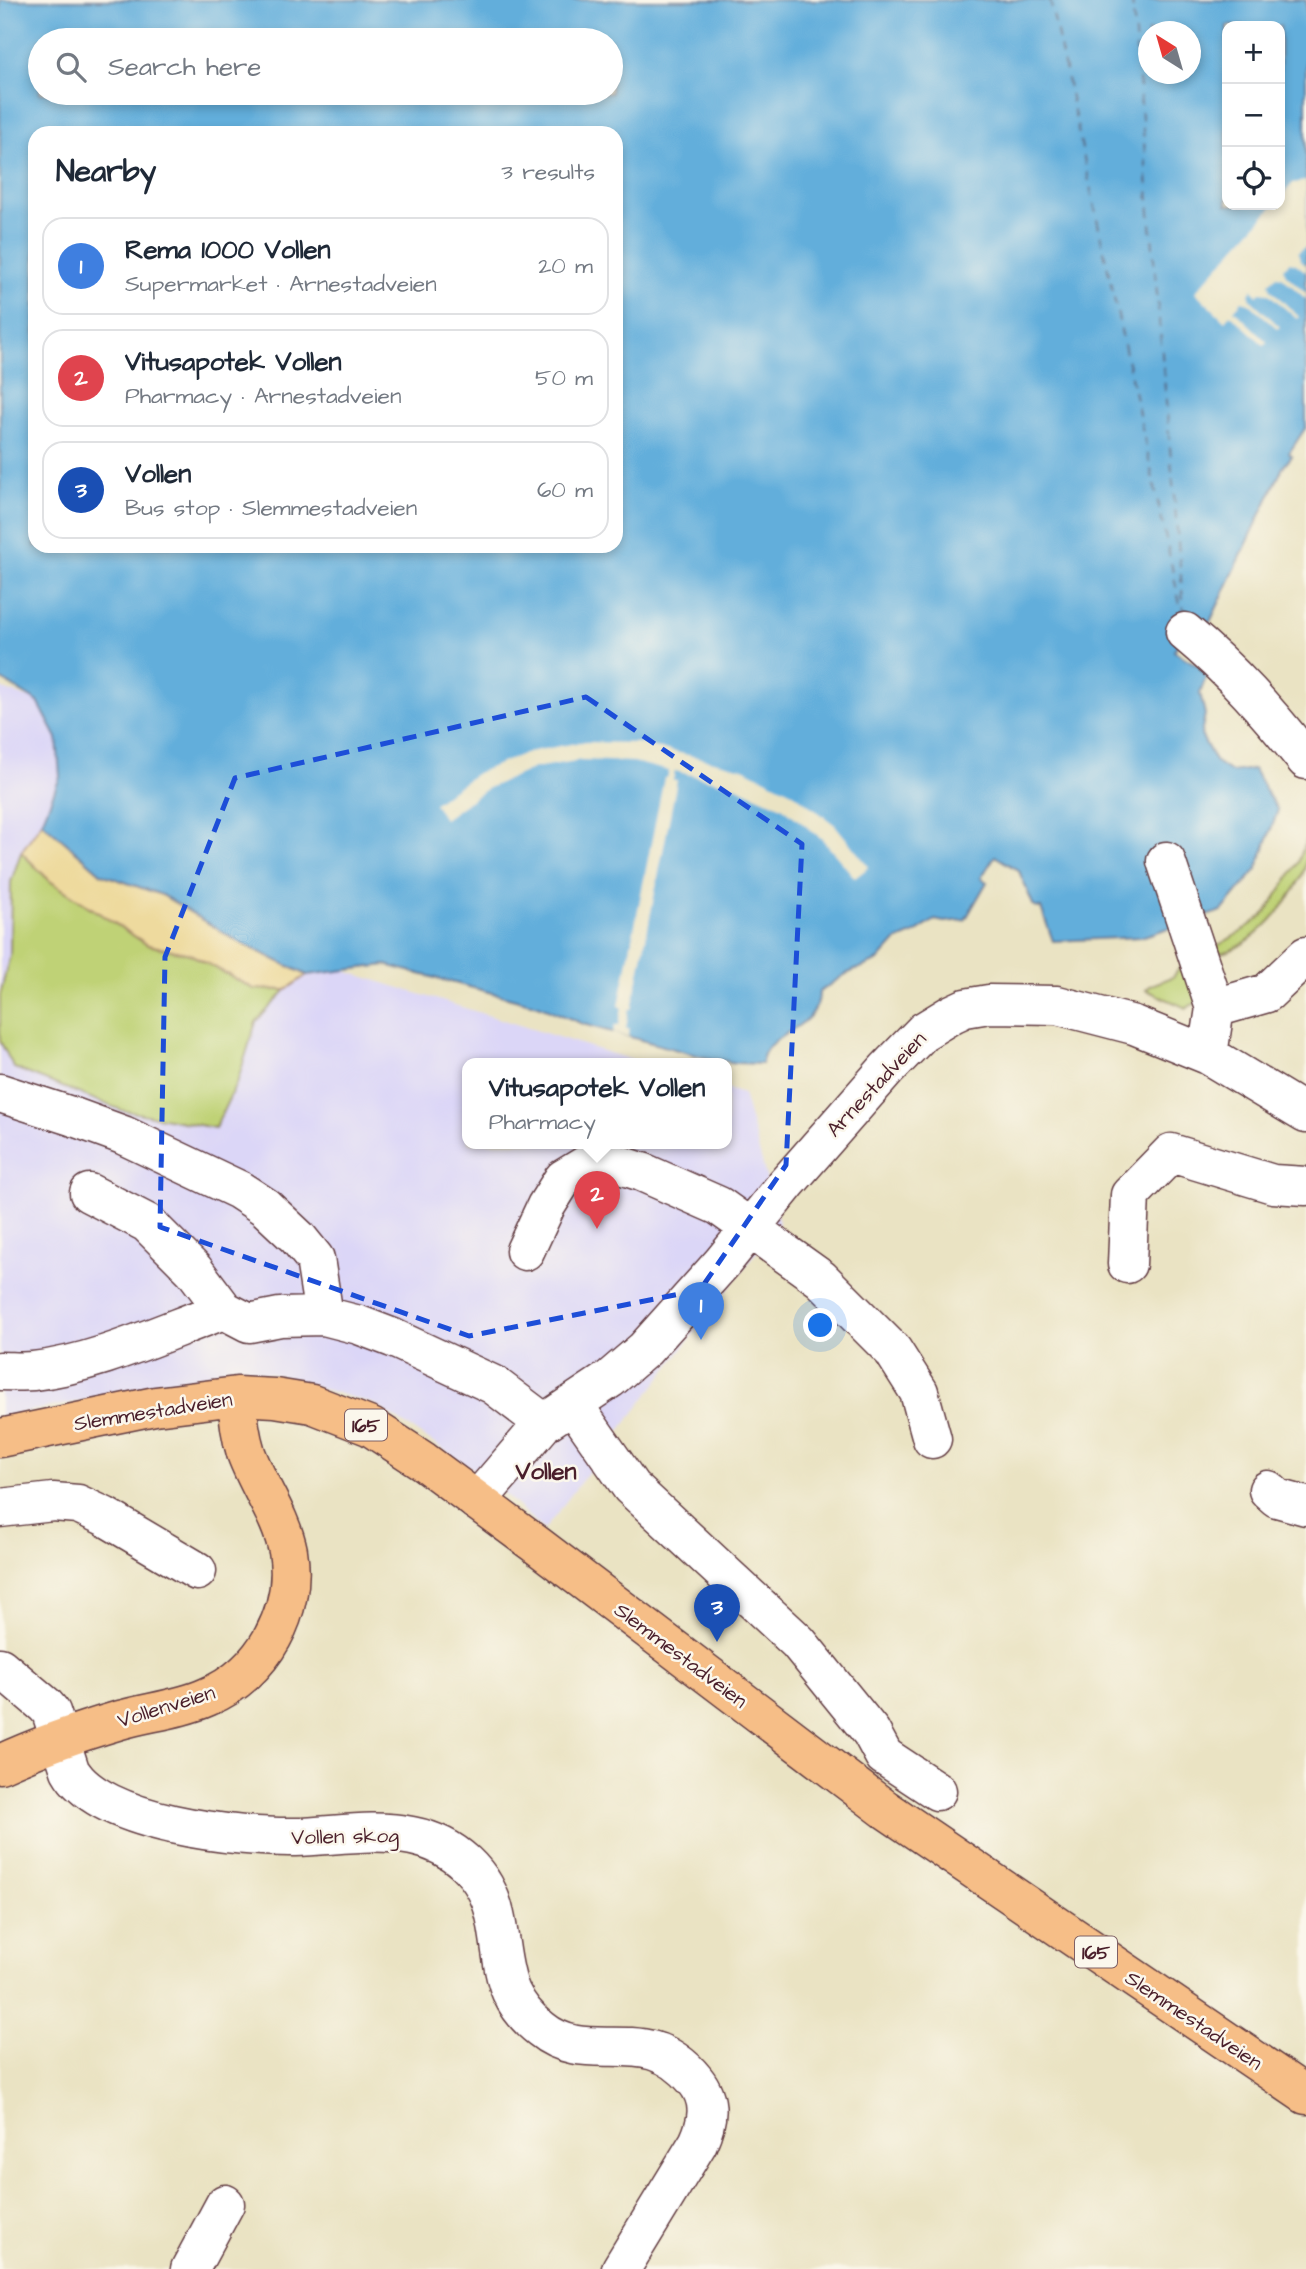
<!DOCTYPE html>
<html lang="en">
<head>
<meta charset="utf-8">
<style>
  :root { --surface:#fff; --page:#f2f2f3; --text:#1f2937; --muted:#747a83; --line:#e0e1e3; --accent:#b5179e }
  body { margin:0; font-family:"Architects Daughter",sans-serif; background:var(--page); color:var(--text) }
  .controls { position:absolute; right:21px; top:21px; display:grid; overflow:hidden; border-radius:14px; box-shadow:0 4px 10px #0003 }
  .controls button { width:63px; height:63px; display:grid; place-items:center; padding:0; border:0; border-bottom:2px solid var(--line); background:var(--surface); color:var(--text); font:35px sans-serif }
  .compass { position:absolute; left:1138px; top:21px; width:63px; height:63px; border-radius:50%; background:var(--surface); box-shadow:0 4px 10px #0003; rotate:323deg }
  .you { position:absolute; left:821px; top:1326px; width:24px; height:24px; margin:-18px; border:5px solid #fff; border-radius:50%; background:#1a73e8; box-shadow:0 0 0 10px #1a73e833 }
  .badge { display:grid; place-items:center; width:46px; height:46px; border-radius:50%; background:var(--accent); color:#fff; font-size:23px; font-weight:700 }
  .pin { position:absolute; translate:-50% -58px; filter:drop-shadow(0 2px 4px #0008) }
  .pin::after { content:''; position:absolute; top:37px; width:24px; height:21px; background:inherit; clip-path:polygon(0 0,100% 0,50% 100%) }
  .popup { position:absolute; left:462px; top:1058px; width:270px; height:91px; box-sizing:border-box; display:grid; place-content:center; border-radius:14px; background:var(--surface); filter:drop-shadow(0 2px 5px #0005); font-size:23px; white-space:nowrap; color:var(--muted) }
  .popup b { font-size:26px; color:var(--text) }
  .popup::after { content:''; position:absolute; left:50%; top:100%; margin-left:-14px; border:14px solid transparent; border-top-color:var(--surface) }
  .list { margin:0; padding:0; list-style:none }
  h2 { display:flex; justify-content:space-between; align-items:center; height:91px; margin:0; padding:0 28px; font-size:30px }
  h2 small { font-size:23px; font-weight:400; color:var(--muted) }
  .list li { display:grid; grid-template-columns:46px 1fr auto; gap:21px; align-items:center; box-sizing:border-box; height:98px; margin:0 14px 14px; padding:0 14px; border:2px solid var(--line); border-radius:21px }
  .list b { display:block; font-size:26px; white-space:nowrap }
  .list p { margin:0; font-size:23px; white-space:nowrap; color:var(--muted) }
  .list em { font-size:23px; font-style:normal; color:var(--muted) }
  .icon { flex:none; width:38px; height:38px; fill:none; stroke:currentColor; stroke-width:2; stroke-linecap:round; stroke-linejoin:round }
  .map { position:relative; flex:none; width:1306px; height:2269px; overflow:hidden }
  .search { position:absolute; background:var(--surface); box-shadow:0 4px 10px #0003; left:28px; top:28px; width:595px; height:77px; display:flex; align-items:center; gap:18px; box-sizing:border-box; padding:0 24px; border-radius:38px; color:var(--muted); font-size:26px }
  .panel { position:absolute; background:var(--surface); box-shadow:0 4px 10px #0003; left:28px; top:126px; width:595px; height:427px; border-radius:21px }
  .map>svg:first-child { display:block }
</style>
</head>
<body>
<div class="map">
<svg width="1306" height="2269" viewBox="0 0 1306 2269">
  <rect width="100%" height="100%" fill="#fbf7ec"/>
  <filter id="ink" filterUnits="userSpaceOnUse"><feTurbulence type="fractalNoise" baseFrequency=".0143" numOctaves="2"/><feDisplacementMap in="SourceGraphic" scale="14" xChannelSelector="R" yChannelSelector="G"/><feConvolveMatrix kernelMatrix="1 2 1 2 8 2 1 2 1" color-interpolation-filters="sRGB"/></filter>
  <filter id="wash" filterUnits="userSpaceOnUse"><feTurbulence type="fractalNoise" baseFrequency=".00686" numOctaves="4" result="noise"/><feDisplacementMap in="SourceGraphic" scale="28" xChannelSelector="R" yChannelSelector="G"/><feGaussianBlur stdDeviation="1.57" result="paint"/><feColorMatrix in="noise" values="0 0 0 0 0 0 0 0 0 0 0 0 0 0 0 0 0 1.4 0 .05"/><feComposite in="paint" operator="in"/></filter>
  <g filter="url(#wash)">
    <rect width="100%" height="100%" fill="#eae3c3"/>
    <path fill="#dbd6f7" d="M0,688l110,37 -24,166 556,172h-174v80h258l1,-54 16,5 36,129 -235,307 -56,-51 -114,-75 -105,-31 -131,17 -138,27z"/>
    <path fill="#bfd276" stroke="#847850" stroke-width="2" d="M1306,840c0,7 0,15 0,22 -5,31 -57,92 -90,91l1,-7 24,-14 24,-18 33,-51z
      M21,852l29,29 98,64 42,8 64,36 32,1 -30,32 -18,58 -23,48 -94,-18 -107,-42 -14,-27v-46l10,-40 1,-73z
      M1185,961l13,41 -12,6 -40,-18 5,-5 22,-8z"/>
    <path fill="#eeda9e" stroke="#9c7c64" stroke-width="2" d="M42,822l60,52 60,21 77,47 68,33 -21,15 -32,-1 -64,-35 -42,-9 -98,-64 -29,-29z"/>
    <path fill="#62aedb" stroke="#566683" stroke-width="2" fill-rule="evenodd" d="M0,0h1306v427l-17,26 3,3 -9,11 -74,157 -15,-8 -20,35 34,21 -8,21 5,21 -4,21 14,26 16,11 23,-3 12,23 12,18 -21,59 -35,42 -81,26 -88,4 -12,-33 -7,-1 -15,-36 -24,-15 -14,22 6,4 -22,38 -21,2 -9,-2 -20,13 -19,8 -17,19 -33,14 -27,18c1,40 -58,40 -57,72l-26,-1 -37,-7 -116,-32 -45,-19 -152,-40 -79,10 -68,-33 -77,-47 -60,-21 -60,-52 18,-45 -3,-39 -19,-36 -38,-23zM1227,26h53v179h-53zM1148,32h42v42h-42zM40,40h571v53h-571zM35,133h581v413h-581z"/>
    <path fill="#eae3c3" d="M1306,181v65l-8,6 2,7 6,6v7l-10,-8 -6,-2 -7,6 3,7 20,18v6l-24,-22 -5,-1 -8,7 2,7 28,27 -2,2 -29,-26 -8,-1 -3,3 -4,-6 -4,5 2,6 29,27 -2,2 -29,-26 -7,-2 -8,9 33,32 -3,3 -34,-31 -5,7 -30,-29 79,-87h6v-7l13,-15z
      M582,742l55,1 106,25 49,24 43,33 34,42 -14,11 -33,-39 -40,-32 -47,-21 -60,-15 -2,9h4l-45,229h-3l-3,20h4l-2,8 -15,-4 2,-8h4l3,-18 -3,-1 45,-228h3l2,-7 -35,-9 -52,-2 -48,8 -48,21 -42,30 -10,-16 43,-30 51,-21z"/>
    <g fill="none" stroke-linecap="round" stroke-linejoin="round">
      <path stroke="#545871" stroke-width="2" stroke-dasharray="9 7" stroke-linecap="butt" d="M1050,0l132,614
        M1132,0l52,613"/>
    </g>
  </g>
  <g filter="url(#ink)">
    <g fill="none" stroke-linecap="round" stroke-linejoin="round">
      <defs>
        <path id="minor" d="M1185,632c48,40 83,80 121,128
          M1166,861l49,147 -7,47
          M1215,1008l52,-15 39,-37
          M0,1093l71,23 52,19 116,55 26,17 33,31 17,21 9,57
          M89,1193l58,30 47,47 30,40 25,13 31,-6 44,-1 35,9 34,13 101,47 50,38
          M525,1251l21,-45 17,-27 23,-14 25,-3 31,10 77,34 102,73 72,72 26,41 13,47
          M1127,1264l3,-69 41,-42 102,31 33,2
          M0,1371c11,0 22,1 33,0 64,-7 130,-39 191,-61
          M573,1404l58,83 167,155 73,90 13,24 53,35
          M1268,1490l9,8 29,8
          M477,1501l67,-78 66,-44 35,-30 77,-86 65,-80 100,-114 37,-38 28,-17 13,-6 24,-4 68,1 77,20 74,30 98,59
          M0,1508l53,-6 25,2 26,12 93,55
          M0,1667l45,38 6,7 19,58c30,54 169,68 226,67 38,-1 78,-9 116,-1 41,8 74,37 83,79 6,25 6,54 16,77 7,15 17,27 30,37 48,40 105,-10 154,51 17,21 13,41 3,63l-77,126
          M190,2269l35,-65"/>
        <path id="major" d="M0,1438l155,-32 82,-10 38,2 37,6 59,23 52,34 115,85 347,263 421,286
          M0,1764c39,-18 79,-32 120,-44 28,-8 60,-11 87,-23 56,-23 91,-86 81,-146 -7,-35 -30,-65 -42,-98 -6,-19 -8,-37 -9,-57"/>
      </defs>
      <use href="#minor" stroke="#623c42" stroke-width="41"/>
      <use href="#major" stroke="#623c42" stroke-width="41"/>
      <use href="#minor" stroke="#fff" stroke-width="38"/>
      <use href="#major" stroke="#f6be87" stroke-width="38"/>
    </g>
  </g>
  <path fill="none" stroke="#1d4ed8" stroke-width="5" stroke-dasharray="14 9" stroke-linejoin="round" d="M586,697l216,147 -16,321 -86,125 -231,46 -309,-109 5,-270 70,-179z"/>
  <g text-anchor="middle" stroke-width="5" stroke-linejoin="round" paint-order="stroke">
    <g fill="#fbf7ec" stroke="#7f6065" stroke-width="2">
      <rect x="345" y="1409.5" width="42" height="31" rx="5"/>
      <rect x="1075" y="1936.5" width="42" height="31" rx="5"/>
    </g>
    <g font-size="19" font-weight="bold" fill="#4a1f2b">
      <text x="366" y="1432">165</text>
      <text x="1096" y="1959">165</text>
    </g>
    <g font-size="21" fill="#4a1f2b" stroke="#fbf7ec">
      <text transform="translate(876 1084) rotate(-47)" y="7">Arnestadveien</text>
      <text transform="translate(153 1411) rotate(-9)" y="7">Slemmestadveien</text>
      <text transform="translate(681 1655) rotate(37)" y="7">Slemmestadveien</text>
      <text transform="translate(166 1706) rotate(-17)" y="7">Vollenveien</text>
      <text transform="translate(345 1836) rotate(-1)" y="7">Vollen skog</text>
      <text transform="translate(1194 2020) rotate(34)" y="7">Slemmestadveien</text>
    </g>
    <g font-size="24" font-weight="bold" fill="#4a1f2b" stroke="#fbf7ec">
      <text x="546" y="1479">Vollen</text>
    </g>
  </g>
</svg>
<div class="controls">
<button>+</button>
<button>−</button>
<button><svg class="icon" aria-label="locate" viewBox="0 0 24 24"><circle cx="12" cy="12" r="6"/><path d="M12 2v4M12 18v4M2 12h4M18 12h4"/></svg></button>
</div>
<svg class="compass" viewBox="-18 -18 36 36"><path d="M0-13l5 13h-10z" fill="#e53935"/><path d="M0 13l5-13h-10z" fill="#747a83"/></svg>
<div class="you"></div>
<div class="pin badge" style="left:701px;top:1340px;background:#3f7fe0">1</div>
<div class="pin badge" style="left:597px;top:1229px;background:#e0444e">2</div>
<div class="popup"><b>Vitusapotek Vollen</b>Pharmacy</div>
<div class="pin badge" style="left:717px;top:1642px;background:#1a4fb4">3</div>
<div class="search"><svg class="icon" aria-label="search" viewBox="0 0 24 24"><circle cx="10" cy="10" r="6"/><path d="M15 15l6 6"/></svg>Search here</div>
<section class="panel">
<h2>Nearby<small>3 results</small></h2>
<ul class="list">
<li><span class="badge" style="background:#3f7fe0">1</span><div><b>Rema 1000 Vollen</b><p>Supermarket · Arnestadveien</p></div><em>20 m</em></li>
<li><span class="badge" style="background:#e0444e">2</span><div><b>Vitusapotek Vollen</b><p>Pharmacy · Arnestadveien</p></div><em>50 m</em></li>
<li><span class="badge" style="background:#1a4fb4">3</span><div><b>Vollen</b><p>Bus stop · Slemmestadveien</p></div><em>60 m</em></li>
</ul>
</section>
</div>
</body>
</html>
